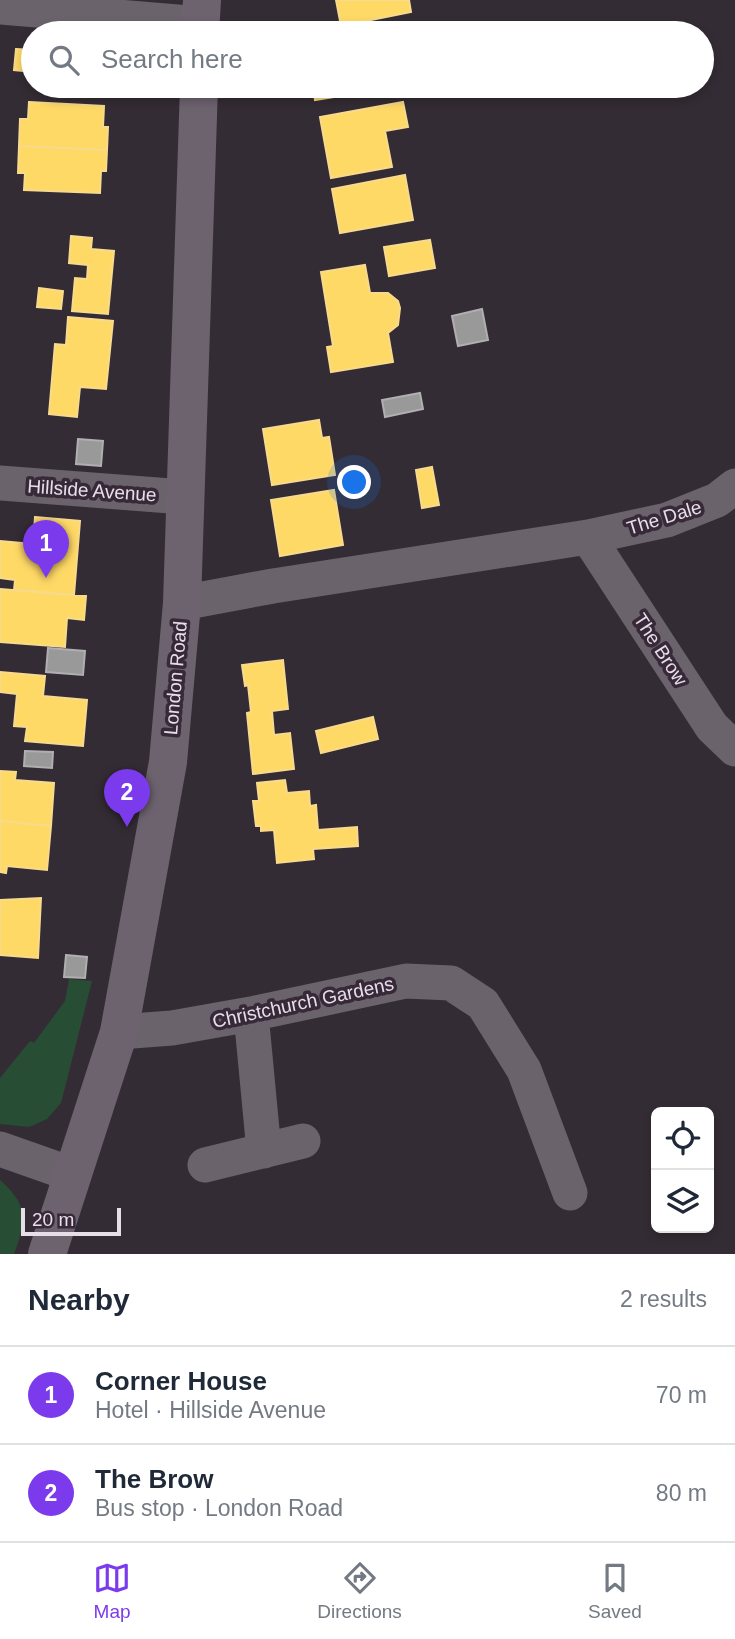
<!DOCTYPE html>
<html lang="en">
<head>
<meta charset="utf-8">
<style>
  :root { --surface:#fff; --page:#f2f2f3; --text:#1f2937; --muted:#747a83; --line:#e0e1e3; --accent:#7c3aed }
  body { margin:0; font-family:Arial,sans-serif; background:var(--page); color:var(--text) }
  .controls { position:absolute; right:21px; bottom:21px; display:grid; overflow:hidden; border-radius:10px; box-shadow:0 4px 10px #0003 }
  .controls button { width:63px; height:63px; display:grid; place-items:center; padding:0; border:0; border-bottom:2px solid var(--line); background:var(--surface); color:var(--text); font:35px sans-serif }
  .scale { position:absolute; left:21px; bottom:18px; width:100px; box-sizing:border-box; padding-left:7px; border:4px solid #e7dee8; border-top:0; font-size:19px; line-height:24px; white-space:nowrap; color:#e7dee8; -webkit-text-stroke:5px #382938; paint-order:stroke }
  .you { position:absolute; left:355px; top:483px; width:24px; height:24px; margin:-18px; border:5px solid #fff; border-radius:50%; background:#1a73e8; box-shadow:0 0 0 10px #1a73e833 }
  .badge { display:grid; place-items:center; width:46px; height:46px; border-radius:50%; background:var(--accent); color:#fff; font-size:23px; font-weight:700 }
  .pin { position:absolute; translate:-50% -58px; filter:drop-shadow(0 2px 4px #0008) }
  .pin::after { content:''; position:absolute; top:37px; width:24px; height:21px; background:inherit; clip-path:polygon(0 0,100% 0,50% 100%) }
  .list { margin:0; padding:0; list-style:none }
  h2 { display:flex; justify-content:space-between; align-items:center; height:91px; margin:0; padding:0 28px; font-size:30px }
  h2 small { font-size:23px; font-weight:400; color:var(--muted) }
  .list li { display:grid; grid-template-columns:46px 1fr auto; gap:21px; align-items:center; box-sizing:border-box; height:98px; padding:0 28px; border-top:2px solid var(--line) }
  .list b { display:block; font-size:26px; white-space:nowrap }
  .list p { margin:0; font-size:23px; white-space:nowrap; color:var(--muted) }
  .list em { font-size:23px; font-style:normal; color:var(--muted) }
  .icon { flex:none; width:38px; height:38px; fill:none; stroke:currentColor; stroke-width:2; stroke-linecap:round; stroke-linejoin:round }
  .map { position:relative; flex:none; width:735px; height:1254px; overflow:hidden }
  .search { position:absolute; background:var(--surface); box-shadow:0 4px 10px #0003; left:21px; right:21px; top:21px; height:77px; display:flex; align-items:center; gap:18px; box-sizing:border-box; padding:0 24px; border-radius:38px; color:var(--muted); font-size:26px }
  .sheet { height:287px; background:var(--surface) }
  nav { display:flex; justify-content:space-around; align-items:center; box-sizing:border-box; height:98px; border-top:2px solid var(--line); background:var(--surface); font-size:19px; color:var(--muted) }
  nav a { display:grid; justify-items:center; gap:4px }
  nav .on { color:var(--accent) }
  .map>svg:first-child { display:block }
</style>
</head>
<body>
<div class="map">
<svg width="735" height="1254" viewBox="0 0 735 1254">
  <rect width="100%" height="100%" fill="#342c34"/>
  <path fill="#284d35" d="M69,979l23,2 -31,122 -14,16 -18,8 -29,-3v-46l30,-37 4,2 31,-42z
    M0,1180c28,25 27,39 14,74h-14z"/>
  <path fill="#ffd966" stroke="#f8da8d" stroke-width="2" d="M336,0h73l2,12 -70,14z
    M16,49l17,1v22l-19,-2z
    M313,86h65l-13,2v4l-50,8z
    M29,102l75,4 -1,21h5l-1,23 -88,-4 1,-27h8z
    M403,102l5,25 -23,4 7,36 -61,11 -11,-61z
    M19,146l88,4 -1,21h-5l-1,22 -76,-3 1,-17h-7z
    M405,175l8,45 -73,13 -8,-44z
    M71,236l21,2 -1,11 23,2 -6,63 -36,-3 3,-33 12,1 1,-14 -19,-2z
    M430,240l5,28 -46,8 -5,-29z
    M365,265l5,28h18l10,8 2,7 -2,17 -10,8 5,29 -62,10 -4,-25 6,-1 -12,-74z
    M39,288l24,3 -2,18 -24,-2z
    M68,317l45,4 -7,68 -26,-2 -3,30 -28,-3 6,-70 11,1z
    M319,420l3,18 7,-1 6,38 -63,10 -9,-56z
    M432,467l7,38 -17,3 -6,-38z
    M334,490l9,55 -63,11 -9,-56z
    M35,517l45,4 -6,74 -60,-5 1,-10 -15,-2v-37l33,3z
    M0,589l86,7 -2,24 -17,-2 -2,29 -65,-5z
    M283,660l5,49 -16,2 2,24 16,-2 4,36 -41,5 -6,-61 4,-1 -3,-27 -3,1 -3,-21z
    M0,672l45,4 -2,20 44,4 -4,46 -58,-5 2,-14 -13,-1 3,-32 -17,-2z
    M373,717l5,22 -57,14 -5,-22z
    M0,771l16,1 -1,8 39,3 -3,43 -51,-5z
    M285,780l2,13 22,-2 1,15 6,-1 2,25 39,-3 1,19 -45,3 1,10 -37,4 -3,-33 -13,1v-5h-5l-3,-25h6l-2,-18z
    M0,821l51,5 -4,44 -40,-4 -1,7 -6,-1z
    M41,898l-3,60 -38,-3v-55z"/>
  <path fill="#999" stroke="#b0aeb1" stroke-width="2" d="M482,309l6,31 -30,6 -6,-30z
    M420,393l3,16 -38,8 -3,-17z
    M78,439l25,2 -2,25 -25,-2z
    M48,648l37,3 -2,24 -37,-3z
    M25,751l28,1 -1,16 -28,-2z
    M66,955l21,2 -2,21 -21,-1z"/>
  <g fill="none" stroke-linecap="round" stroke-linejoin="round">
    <path stroke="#6b636c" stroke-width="35" d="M0,7l201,17
      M0,483l184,14
      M588,537l124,190 23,22
      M182,603l91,-17 315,-49 79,-17 50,-20 18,-14
      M251,1014l13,137
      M119,1032l53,-4 79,-14 155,-33 45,2 32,21 41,66 46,123
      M0,1149l74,26
      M205,1165l98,-24"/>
    <path stroke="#6d636f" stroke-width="38" d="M200,33l2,-33
      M47,1254l72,-222 49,-270 14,-159 17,-517"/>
  </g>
  <g text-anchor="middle" stroke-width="7" stroke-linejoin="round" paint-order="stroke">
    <g font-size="19" fill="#e7dee8" stroke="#382938">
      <text transform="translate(92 490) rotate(4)" y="7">Hillside Avenue</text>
      <text transform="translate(664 517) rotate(-17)" y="7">The Dale</text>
      <text transform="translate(661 649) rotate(57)" y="7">The Brow</text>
      <text transform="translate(175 678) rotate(-85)" y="7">London Road</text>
      <text transform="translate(303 1002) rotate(-12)" y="7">Christchurch Gardens</text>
    </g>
  </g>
</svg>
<div class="controls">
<button><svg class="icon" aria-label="locate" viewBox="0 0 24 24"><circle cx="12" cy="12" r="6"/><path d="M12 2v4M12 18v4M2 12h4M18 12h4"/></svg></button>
<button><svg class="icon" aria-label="layers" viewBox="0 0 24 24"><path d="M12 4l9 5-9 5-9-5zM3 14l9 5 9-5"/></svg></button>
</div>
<div class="scale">20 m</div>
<div class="you"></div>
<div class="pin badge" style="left:46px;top:578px">1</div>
<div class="pin badge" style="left:127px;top:827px">2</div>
<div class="search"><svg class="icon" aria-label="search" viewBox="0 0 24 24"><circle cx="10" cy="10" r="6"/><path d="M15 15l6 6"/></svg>Search here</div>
</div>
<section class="sheet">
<h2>Nearby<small>2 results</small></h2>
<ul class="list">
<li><span class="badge">1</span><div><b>Corner House</b><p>Hotel · Hillside Avenue</p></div><em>70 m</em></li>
<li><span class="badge">2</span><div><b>The Brow</b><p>Bus stop · London Road</p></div><em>80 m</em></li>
</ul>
</section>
<nav>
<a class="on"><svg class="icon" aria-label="map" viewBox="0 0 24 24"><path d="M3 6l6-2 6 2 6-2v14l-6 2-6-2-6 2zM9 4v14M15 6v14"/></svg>Map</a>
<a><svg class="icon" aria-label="directions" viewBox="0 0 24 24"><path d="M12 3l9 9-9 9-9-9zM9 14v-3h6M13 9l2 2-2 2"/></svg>Directions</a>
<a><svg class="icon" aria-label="saved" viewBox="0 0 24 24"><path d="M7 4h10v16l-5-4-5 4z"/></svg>Saved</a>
</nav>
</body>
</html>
